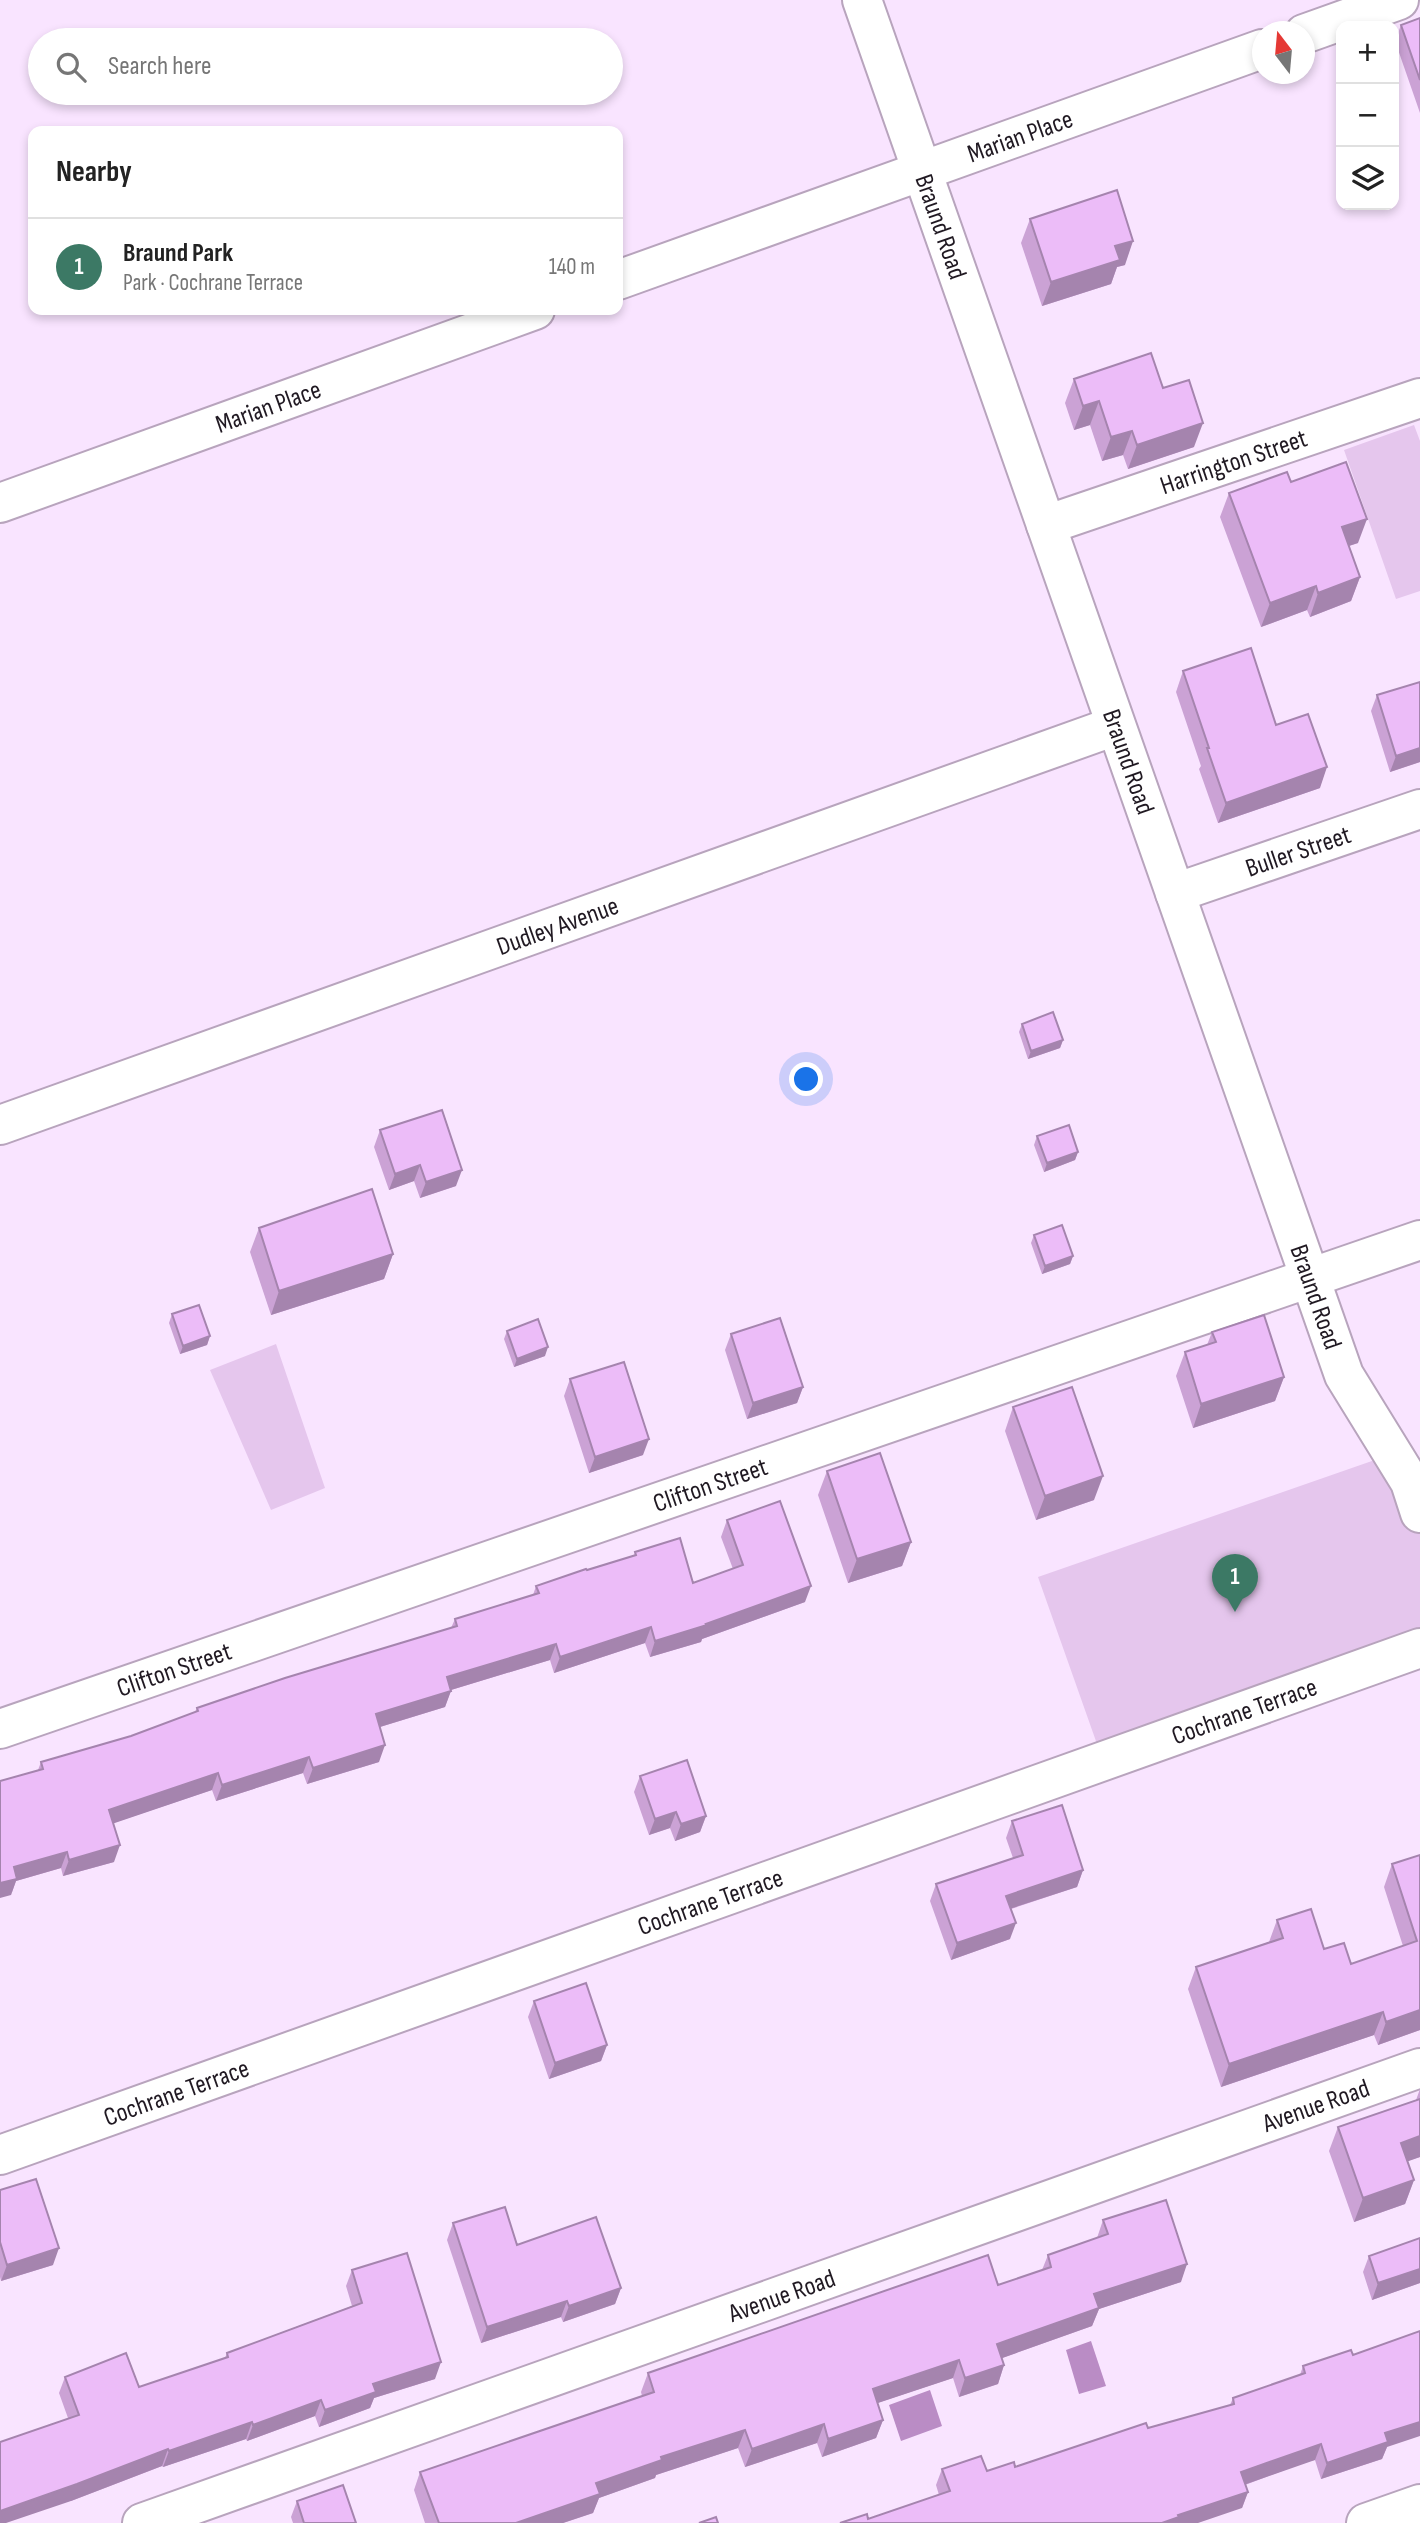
<!DOCTYPE html>
<html lang="en">
<head>
<meta charset="utf-8">
<style>
  :root { --surface:#fff; --page:#f2f2f2; --text:#222; --muted:#767676; --line:#e0e0e0; --accent:#3c7965 }
  body { margin:0; font-family:"Sofia Sans Condensed",sans-serif; background:var(--page); color:var(--text) }
  .controls { position:absolute; right:21px; top:21px; display:grid; overflow:hidden; border-radius:14px; box-shadow:0 4px 10px #0003 }
  .controls button { width:63px; height:63px; display:grid; place-items:center; padding:0; border:0; border-bottom:2px solid var(--line); background:var(--surface); color:var(--text); font:35px sans-serif }
  .compass { position:absolute; left:1252px; top:21px; width:63px; height:63px; border-radius:50%; background:var(--surface); box-shadow:0 4px 10px #0003; rotate:344deg }
  .you { position:absolute; left:807px; top:1080px; width:24px; height:24px; margin:-18px; border:5px solid #fff; border-radius:50%; background:#1a73e8; box-shadow:0 0 0 10px #1a73e833 }
  .badge { display:grid; place-items:center; width:46px; height:46px; border-radius:50%; background:var(--accent); color:#fff; font-size:23px; font-weight:700 }
  .pin { position:absolute; translate:-50% -58px; filter:drop-shadow(0 2px 4px #0008) }
  .pin::after { content:''; position:absolute; top:37px; width:24px; height:21px; background:inherit; clip-path:polygon(0 0,100% 0,50% 100%) }
  .list { margin:0; padding:0; list-style:none }
  h2 { display:flex; justify-content:space-between; align-items:center; height:91px; margin:0; padding:0 28px; font-size:30px }
  h2 small { font-size:23px; font-weight:400; color:var(--muted) }
  .list li { display:grid; grid-template-columns:46px 1fr auto; gap:21px; align-items:center; box-sizing:border-box; height:98px; padding:0 28px; border-top:2px solid var(--line) }
  .list b { display:block; font-size:26px; white-space:nowrap }
  .list p { margin:0; font-size:23px; white-space:nowrap; color:var(--muted) }
  .list em { font-size:23px; font-style:normal; color:var(--muted) }
  .icon { flex:none; width:38px; height:38px; fill:none; stroke:currentColor; stroke-width:2; stroke-linecap:round; stroke-linejoin:round }
  .map { position:relative; flex:none; width:1420px; height:2523px; overflow:hidden }
  .search { position:absolute; background:var(--surface); box-shadow:0 4px 10px #0003; left:28px; top:28px; width:595px; height:77px; display:flex; align-items:center; gap:18px; box-sizing:border-box; padding:0 24px; border-radius:38px; color:var(--muted); font-size:26px }
  .panel { position:absolute; background:var(--surface); box-shadow:0 4px 10px #0003; left:28px; top:126px; width:595px; height:189px; border-radius:14px }
  .map>svg:first-child { display:block }
</style>
</head>
<body>
<div class="map">
<svg width="1420" height="2523" viewBox="0 0 1420 2523">
  <rect width="100%" height="100%" fill="#f9e4ff"/>
  <path fill="#e5c6ed" d="M1414,425l6,16v150l-24,8 -52,-149z
    M276,1344l49,144 -54,22 -61,-140z
    M1392,1454l28,59v135l-317,113 -65,-184z"/>
  <path fill="#ba8cc5" d="M1091,2341l15,45 -27,8 -13,-44z
    M930,2390l12,36 -41,15 -12,-36z"/>
  <g fill="none" stroke-linecap="round" stroke-linejoin="round">
    <defs>
      <g id="minor">
        <path id="s1" d="M862,0l482,1375 66,107 10,31"/>
        <path d="M1304,34l95,-34"/>
        <path id="s2" d="M618,280l644,-231"/>
        <path id="s3" d="M0,503l535,-193"/>
        <path id="s4" d="M1046,525l374,-127"/>
        <path id="s5" d="M1175,893l245,-84"/>
        <path id="s6" d="M0,1125l1115,-399"/>
        <path id="s7" d="M0,1729l1420,-489"/>
        <path id="s8" d="M0,2155l1420,-507"/>
        <path id="s9" d="M142,2523l1278,-455"/>
        <path d="M1366,2523l54,-19"/>
      </g>
    </defs>
    <use href="#minor" stroke="#b8a4bd" stroke-width="42"/>
    <use href="#minor" stroke="#fff" stroke-width="38"/>
  </g>
  <path fill="#cba2d5" d="M1420,18v95l-25,-72 6,-16z
    M1030,219l95,46 -8,2 -6,17 -69,22 -21,-63z
    M1074,379l89,9 31,59 -66,22 -5,-14 -21,6 -12,-36 -16,5 -9,-27z
    M1291,482l67,61 -9,3 11,31 -9,24 -41,16 -3,-7 -46,17 -41,-110 9,-24z
    M1183,671l93,54 44,63 -102,35 -19,-54 2,-3 -25,-74z
    M1420,682v80l-30,10 -19,-61 6,-16z
    M1022,1024l41,16 -3,8 -32,11 -9,-27z
    M380,1130l76,56 -36,12 -6,-17 -25,9 -15,-43z
    M1037,1136l41,16 -3,8 -31,12 -10,-27z
    M259,1228l134,26 -9,25 -113,36 -21,-63z
    M1034,1235l39,21 -3,8 -28,10 -11,-31z
    M172,1314l38,22 -3,9 -27,9 -11,-31z
    M507,1331l38,25 -31,11 -10,-28z
    M1212,1332l72,45 -9,24 -82,27 -17,-52 9,-24 22,-7z
    M731,1334l72,53 -6,16 -50,16 -22,-69z
    M570,1379l73,76 -54,18 -25,-77z
    M1013,1407l81,93 -58,20 -31,-89z
    M827,1471l84,71 -9,24 -54,17 -30,-88z
    M727,1520l78,82 -103,37 -1,3 -51,15 -5,-14 -91,30 -4,-13 -99,30 -6,17 -65,20 -1,35 -72,22 -4,-11 -87,28 -4,-11 -99,33 1,39 -51,14 -2,-8 -45,13 -5,14 27,-125 3,-8 90,-26 64,-24 2,-4 254,-80 4,-9 78,-24 3,-9 98,-30 1,-4 58,31 40,-14 -12,-32z
    M640,1776l66,40 -6,16 -25,9 -5,-13 -21,7 -15,-43z
    M1012,1821l71,49 -6,17 -66,22 -1,30 -59,21 -21,-59 6,-17 77,-26 -7,-20z
    M1420,1855v175l-42,15 -4,-10 -153,52 -33,-98 8,-22 73,-25 8,-22 74,44 52,-18 -19,-59 8,-23z
    M534,2001l73,44 -6,16 -52,18 -21,-62z
    M1420,2089v68l-13,4 7,19 -9,24 -51,18 -25,-71 9,-24 78,-27z
    M0,2190l53,75 -52,16 -1,-4z
    M1103,2220l78,62 -82,27 -7,17 -90,32 2,7 -6,19 -39,13 -6,-19 -76,25 6,17 -7,18 -54,19 -5,-14 -72,24 -7,-19 -82,27 -1,3 -56,20 -6,15 -30,10h-138l-11,-33 6,-18 222,-76 -1,-4 7,-19 350,-88 44,-15 6,-15 49,-17z
    M453,2223l64,22 104,43 -6,16 -52,18 -2,-5 -80,26 -34,-103z
    M1420,2238v45l-48,17 -9,-28 6,-16z
    M352,2270l83,109 -61,19 -4,10 -51,19 -4,-11 -68,25 -1,-2 -83,28 -1,-1 -91,35 -3,-83 -9,-25 6,-16 74,10 86,-29 2,-5 125,-47 -6,-20z
    M1303,2366l84,81 -5,12 -61,20 -6,-19 -9,2 -61,23 3,7 -6,16 -374,11 71,-24 -3,-10 6,-16 45,2 28,-4 215,-62 3,-7 67,-23z
    M297,2501l59,22h-63l-2,-6z"/>
  <path fill="#a584ae" d="M1133,241l-8,24 -8,2 -6,17 -69,22 9,-24 64,-36z
    M1099,401l-9,24 -16,5 9,-24z
    M1203,423l-9,24 -66,22 9,-24z
    M1132,431l-9,24 -21,6 9,-24z
    M1367,519l-9,24 -25,8 9,-24z
    M1360,577l-9,24 -41,16 8,-24z
    M1316,586l-9,24 -46,17 9,-24z
    M1420,748v14l-30,10 6,-16z
    M1327,767l-7,21 -102,35 8,-20z
    M1063,1040l-3,8 -32,11 3,-8z
    M1078,1152l-3,8 -31,12 3,-9z
    M420,1165l-6,16 -25,9 6,-16z
    M462,1170l-6,16 -36,12 6,-16z
    M393,1254l-9,25 -113,36 8,-24z
    M1073,1256l-3,8 -28,10 3,-8z
    M210,1336l-3,9 -27,9 3,-8z
    M548,1347l-3,9 -31,11 3,-8z
    M1284,1377l-9,24 -82,27 8,-24z
    M803,1387l-6,16 -50,16 6,-16z
    M649,1439l-6,16 -54,18 6,-16z
    M1103,1476l-9,24 -58,20 9,-24z
    M911,1542l-9,24 -54,17 9,-24z
    M811,1586l-6,16 -103,37 -1,3 -51,15 5,-16z
    M651,1627l-6,16 -91,30 6,-16z
    M556,1644l-6,16 -109,33 6,-16z
    M451,1691l-6,16 -75,23 6,-16z
    M385,1745l-6,17 -72,22 6,-16z
    M309,1757l-6,16 -87,28 6,-16z
    M218,1773l-6,17 -109,37 6,-17z
    M676,1812l-6,16 -21,7 6,-16z
    M706,1816l-6,16 -25,9 6,-17z
    M120,1845l-6,17 -51,14 6,-16z
    M67,1852l-6,16 -45,13 -5,14 -11,3v-15l14,-16z
    M1083,1870l-6,17 -77,25 6,-16z
    M1016,1923l-6,16 -59,21 6,-17z
    M1420,2010v20l-42,15 8,-23z
    M1383,2012l-9,23 -153,52 8,-23z
    M607,2045l-6,16 -52,18 6,-16z
    M1420,2136v21l-28,10 9,-24z
    M1414,2180l-9,24 -51,18 9,-24z
    M59,2248l-6,17 -52,16 6,-16z
    M1187,2264l-6,18 -82,27 -7,17 -101,36 6,-18 97,-50z
    M1420,2269v14l-48,17 6,-17z
    M621,2288l-6,16 -52,18 6,-16z
    M567,2301l-6,16 -80,26 6,-16z
    M959,2360l-6,18 -87,29 7,-18z
    M441,2362l-6,17 -61,19 -4,10 -51,19 6,-17 48,-26z
    M1004,2365l-6,19 -39,13 6,-19z
    M321,2400l-6,16 -68,25 6,-16z
    M883,2420l-7,18 -54,19 6,-18z
    M252,2422l-6,17 -83,28 6,-16z
    M1420,2422v14l-33,11 -5,12 -61,20 6,-16 58,-30z
    M824,2424l-7,19 -72,24 7,-18z
    M745,2430l-7,18 -82,27 -1,3 -56,20 -6,15 -30,10h-47l80,-40 65,-26z
    M1321,2444l-6,16 -80,28 6,-16z
    M168,2449l-6,17 -91,35 -65,22h-6v-12z
    M1248,2492l-6,16 -44,15h-36l16,-8z"/>
  <path fill="#ecbcf8" stroke="#a584ae" stroke-width="2" d="M1420,18v62l-19,-55z
    M1117,190l16,51 -18,5 5,14 -69,22 -21,-63z
    M1151,353l12,35 26,-8 14,43 -66,22 -5,-14 -21,6 -12,-36 -16,5 -9,-27z
    M1346,462l21,57 -25,8 18,50 -42,16 -2,-7 -46,17 -41,-110 58,-21 4,10z
    M1251,648l25,77 32,-11 19,53 -101,36 -19,-55h2l-26,-77z
    M1420,682v66l-24,8 -19,-61z
    M1053,1012l10,28 -32,11 -9,-27z
    M442,1110l20,60 -36,12 -6,-17 -25,9 -15,-44z
    M1069,1125l9,27 -31,11 -10,-27z
    M372,1189l21,65 -114,37 -20,-63z
    M1062,1225l11,31 -28,10 -11,-31z
    M199,1305l11,31 -27,10 -11,-32z
    M1264,1315l20,62 -83,27 -16,-52 31,-10 -4,-10z
    M780,1318l23,69 -50,16 -22,-69z
    M538,1319l10,28 -31,12 -10,-28z
    M624,1362l25,77 -54,18 -25,-78z
    M1072,1387l31,89 -58,20 -32,-89z
    M880,1453l31,89 -54,17 -30,-88z
    M780,1501l31,85 -105,38 1,1 -52,16 -4,-14 -91,30 -4,-13 -109,33 4,14 -75,23 9,31 -72,23 -4,-11 -87,28 -4,-12 -109,37 11,35 -51,15 -2,-8 -53,15 3,12 -17,4v-102l43,-12 -2,-7 90,-26 67,-25 -1,-3 88,-30 172,-52 -2,-7 84,-26 -3,-7 50,-17 1,1 49,-15 -1,-3 45,-14 13,45 50,-18 -16,-45z
    M687,1760l19,56 -25,8 -5,-12 -21,7 -15,-43z
    M1062,1805l21,65 -77,26 10,27 -59,20 -21,-59 87,-29 -11,-34z
    M1420,1855v155l-34,12 -3,-10 -154,52 -33,-97 87,-29 -6,-18 34,-11 13,40 20,-6 7,21 66,-23 -25,-77z
    M586,1983l21,62 -52,18 -21,-62z
    M1420,2099v37l-19,7 13,37 -51,18 -25,-71z
    M36,2179l23,69 -52,17 -7,-23v-52z
    M1166,2200l21,64 -93,30 5,14 -102,36 7,21 -39,13 -6,-18 -86,29 10,31 -55,19 -4,-15 -72,25 -7,-19 -84,27 1,3 -66,23 4,11 -84,29h-77l-19,-51 234,-80 -6,-19 340,-118 10,30 53,-18 -3,-12 60,-21 -5,-14z
    M505,2207l12,38 79,-28 25,71 -52,18 -2,-5 -80,26 -34,-104z
    M1420,2238v31l-42,14 -9,-27z
    M407,2253l34,109 -68,22 3,8 -51,18 -4,-10 -68,25 -1,-3 -83,29 -1,-2 -91,35 -77,27v-69l79,-27 -14,-38 61,-24 13,34 89,-30 -1,-4 135,-50 -10,-33z
    M1420,2331v91l-35,11 3,9 -61,21 -6,-19 -80,28 7,20 -70,23 1,2 -17,6h-322l27,-9 1,5 82,-28 -8,-22 39,-13 6,15 27,-9 1,5 131,-44 2,5 86,-24 -1,-6 72,-25 -2,-7 48,-16 2,5z
    M343,2485l13,38h-52l-7,-22z
    M716,2517l2,6h-19z"/>
  <g text-anchor="middle" stroke-width="7" stroke-linejoin="round" paint-order="stroke">
    <g font-size="26" fill="#201922" stroke="#fff">
      <text dy="9" stroke="none"><textPath href="#s2" startOffset="427">Marian Place</textPath></text>
      <text dy="9" stroke="none"><textPath href="#s1" startOffset="240">Braund Road</textPath></text>
      <text dy="9" stroke="none"><textPath href="#s3" startOffset="285">Marian Place</textPath></text>
      <text dy="9" stroke="none"><textPath href="#s4" startOffset="198">Harrington Street</textPath></text>
      <text dy="9" stroke="none"><textPath href="#s1" startOffset="807">Braund Road</textPath></text>
      <text dy="9" stroke="none"><textPath href="#s5" startOffset="130">Buller Street</textPath></text>
      <text dy="9" stroke="none"><textPath href="#s6" startOffset="592">Dudley Avenue</textPath></text>
      <text dy="9" stroke="none"><textPath href="#s1" startOffset="1374">Braund Road</textPath></text>
      <text dy="9" stroke="none"><textPath href="#s7" startOffset="751">Clifton Street</textPath></text>
      <text dy="9" stroke="none"><textPath href="#s7" startOffset="184">Clifton Street</textPath></text>
      <text dy="9" stroke="none"><textPath href="#s8" startOffset="1321">Cochrane Terrace</textPath></text>
      <text dy="9" stroke="none"><textPath href="#s8" startOffset="754">Cochrane Terrace</textPath></text>
      <text dy="9" stroke="none"><textPath href="#s8" startOffset="187">Cochrane Terrace</textPath></text>
      <text dy="9" stroke="none"><textPath href="#s9" startOffset="1246">Avenue Road</textPath></text>
      <text dy="9" stroke="none"><textPath href="#s9" startOffset="679">Avenue Road</textPath></text>
    </g>
  </g>
</svg>
<div class="controls">
<button>+</button>
<button>−</button>
<button><svg class="icon" aria-label="layers" viewBox="0 0 24 24"><path d="M12 4l9 5-9 5-9-5zM3 14l9 5 9-5"/></svg></button>
</div>
<svg class="compass" viewBox="-18 -18 36 36"><path d="M0-13l5 13h-10z" fill="#e53935"/><path d="M0 13l5-13h-10z" fill="#767676"/></svg>
<div class="you"></div>
<div class="pin badge" style="left:1235px;top:1612px">1</div>
<div class="search"><svg class="icon" aria-label="search" viewBox="0 0 24 24"><circle cx="10" cy="10" r="6"/><path d="M15 15l6 6"/></svg>Search here</div>
<section class="panel">
<h2>Nearby<small></small></h2>
<ul class="list">
<li><span class="badge">1</span><div><b>Braund Park</b><p>Park · Cochrane Terrace</p></div><em>140 m</em></li>
</ul>
</section>
</div>
</body>
</html>
